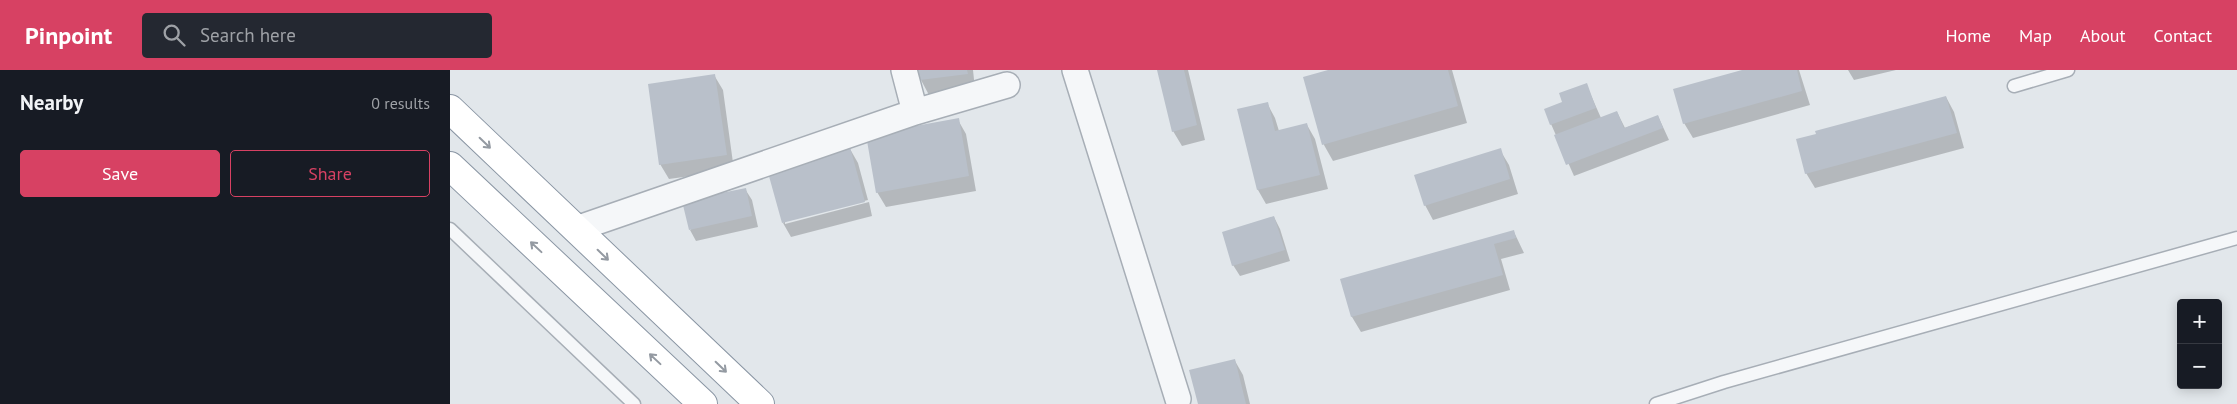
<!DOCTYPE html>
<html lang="en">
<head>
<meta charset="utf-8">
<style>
  :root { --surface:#171b24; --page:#242831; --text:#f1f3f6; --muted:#9ea1a6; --line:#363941; --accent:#d74163 }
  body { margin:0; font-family:"PT Sans",sans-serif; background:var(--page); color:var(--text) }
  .controls { position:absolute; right:15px; bottom:15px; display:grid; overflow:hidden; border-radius:5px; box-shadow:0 2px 12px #0003 }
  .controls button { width:45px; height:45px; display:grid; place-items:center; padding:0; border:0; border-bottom:1px solid var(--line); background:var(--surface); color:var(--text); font:25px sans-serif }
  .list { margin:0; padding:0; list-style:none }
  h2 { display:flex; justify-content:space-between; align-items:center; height:65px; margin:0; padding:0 20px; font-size:21px }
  h2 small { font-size:16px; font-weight:400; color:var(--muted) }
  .actions { display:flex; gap:10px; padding:15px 20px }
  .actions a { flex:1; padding:11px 0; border:1px solid var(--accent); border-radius:5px; text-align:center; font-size:18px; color:var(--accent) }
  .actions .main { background:var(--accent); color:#fff }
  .icon { flex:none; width:28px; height:28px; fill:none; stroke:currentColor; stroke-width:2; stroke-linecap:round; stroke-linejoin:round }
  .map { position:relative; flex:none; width:1787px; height:334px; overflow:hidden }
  header { display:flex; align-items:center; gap:30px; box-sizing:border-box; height:70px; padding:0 25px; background:var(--accent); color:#fff }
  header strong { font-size:24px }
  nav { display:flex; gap:28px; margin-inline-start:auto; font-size:18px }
  .search { width:350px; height:45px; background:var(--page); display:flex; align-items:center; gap:12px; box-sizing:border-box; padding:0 18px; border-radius:5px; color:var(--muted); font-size:19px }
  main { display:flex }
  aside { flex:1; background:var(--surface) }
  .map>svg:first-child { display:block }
</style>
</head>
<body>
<header>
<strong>Pinpoint</strong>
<div class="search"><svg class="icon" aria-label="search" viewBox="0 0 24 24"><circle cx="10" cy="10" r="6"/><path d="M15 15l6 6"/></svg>Search here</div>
<nav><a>Home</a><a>Map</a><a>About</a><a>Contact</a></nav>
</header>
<main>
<aside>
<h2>Nearby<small>0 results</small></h2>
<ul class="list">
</ul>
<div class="actions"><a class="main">Save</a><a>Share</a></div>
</aside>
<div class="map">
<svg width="1787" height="334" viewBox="0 0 1787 334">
  <rect width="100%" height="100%" fill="#e2e7eb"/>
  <path fill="#0003" d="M470,0h53l2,19 -46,6 -8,-15z
    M708,0h30l17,70 -23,6 -9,-15z
    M883,0h119l15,53 -134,38 -9,-16 -19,-67z
    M1297,0h52l11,35 -117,33 -9,-15z
    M1398,0h48l-42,10z
    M264,5l9,15 11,80 -65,9 -9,-15z
    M1136,14l15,34 16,-6 8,16 33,-12 11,24 -95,36 -23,-52 13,-22z
    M1496,27l8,15 10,36 -149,40 -9,-15z
    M817,33l8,15 4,13 28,-6 8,14 13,50 -62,15 -8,-14 -20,-80z
    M508,50l8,14 10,57 -90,16 -9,-15z
    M400,79l8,14 10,37 -83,21v3l84,-22 3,14 -81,21 -8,-14z
    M1050,80l9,15 9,29 -85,26 -8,-15z
    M295,119l7,11 6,27 -62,14 -6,-11z
    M824,147l6,12 10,32 -50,15 -7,-11z
    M1064,162l10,21 -23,6 9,31 -149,42 -9,-15 -10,-37z
    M785,291l8,14 7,29h-51z"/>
  <path fill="#b9c0ca" d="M468,0h49l1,4 -48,6z
    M707,0h27l13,55 -25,7z
    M878,0h120l10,36 -136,39 -19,-68z
    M1292,0h55l5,21 -119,33 -10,-35z
    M265,4l12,81 -68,10 -11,-81z
    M1137,13l9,25 -46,17 -6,-16 18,-7 -3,-9z
    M1496,26l11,37 -152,41 -9,-35 20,-5 -1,-3z
    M818,32l7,29 32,-8 13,52 -63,15 -20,-81z
    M1167,41l7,17 34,-13 5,13 -97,37 -12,-30z
    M509,48l10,58 -93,17 -10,-58z
    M400,77l15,55 -83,21 -15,-54z
    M1051,78l9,31 -86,27 -10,-31z
    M296,118l6,28 -63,14 -7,-29z
    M824,146l11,34 -53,16 -10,-34z
    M1064,160l2,8 -22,6 9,31 -152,42 -11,-38z
    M785,289l11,45h-48l-9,-34z"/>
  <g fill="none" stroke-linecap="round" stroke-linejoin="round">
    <defs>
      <path id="service" d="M1564,16l54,-16
        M0,159l184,175
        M1206,334l68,-22 513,-144"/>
      <path id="minor" d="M454,0l11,42
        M625,0l103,329
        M126,159l339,-117 92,-27"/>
      <path id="trunk" d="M0,39l310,295
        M0,96l253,238"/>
    </defs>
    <use href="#service" stroke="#a7aeb6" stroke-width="15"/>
    <use href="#minor" stroke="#a7aeb6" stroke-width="28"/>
    <use href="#trunk" stroke="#8995a3" stroke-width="30"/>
    <use href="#service" stroke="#f5f7f9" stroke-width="12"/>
    <use href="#minor" stroke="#f5f7f9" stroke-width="25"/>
    <use href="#trunk" stroke="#fff" stroke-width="28"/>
  </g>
  <defs><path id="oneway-shaft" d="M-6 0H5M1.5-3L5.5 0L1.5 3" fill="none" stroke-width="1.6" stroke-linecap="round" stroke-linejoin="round" transform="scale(1.25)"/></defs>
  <g stroke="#949aa2">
    <use href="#oneway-shaft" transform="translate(35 73) rotate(44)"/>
    <use href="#oneway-shaft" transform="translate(86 177) rotate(-137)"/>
    <use href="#oneway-shaft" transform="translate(153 185) rotate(44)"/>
    <use href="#oneway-shaft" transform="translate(205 289) rotate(-137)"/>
    <use href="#oneway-shaft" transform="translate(271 297) rotate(44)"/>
  </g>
</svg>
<div class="controls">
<button>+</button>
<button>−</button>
</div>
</div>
</main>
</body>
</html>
